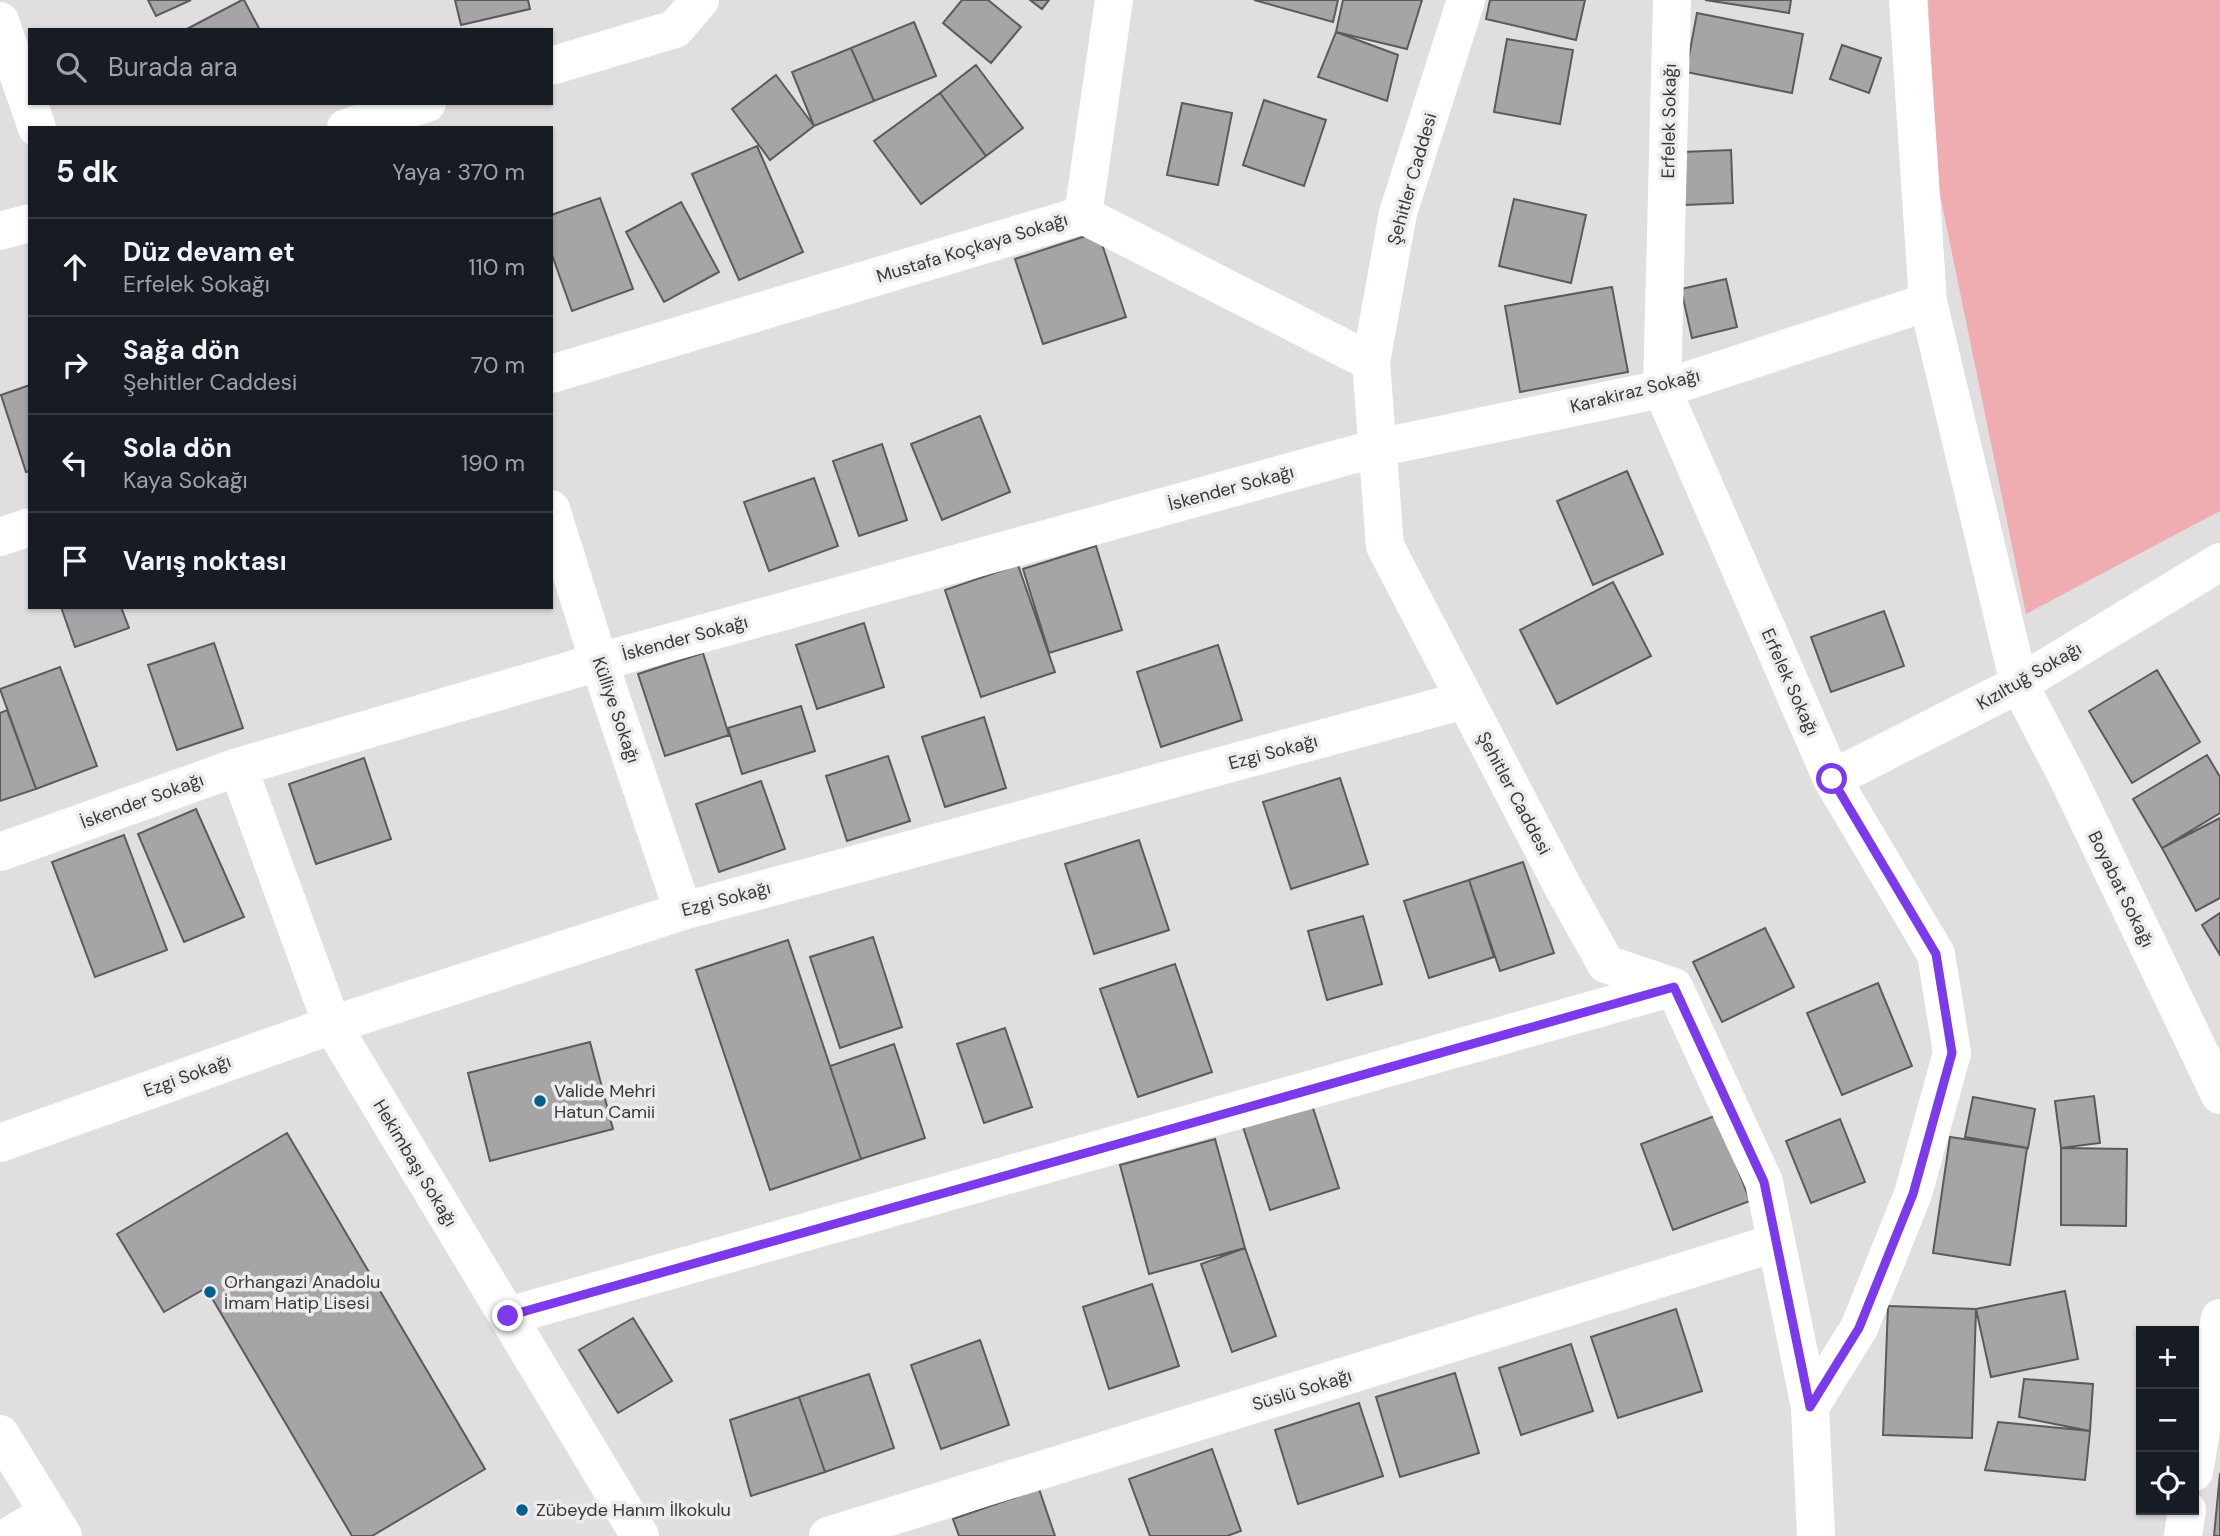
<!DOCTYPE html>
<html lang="tr">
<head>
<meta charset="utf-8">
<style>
  :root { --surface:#171b24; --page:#20242c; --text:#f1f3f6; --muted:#9ea1a6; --line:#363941 }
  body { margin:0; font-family:"DM Sans",sans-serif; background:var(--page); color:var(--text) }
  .controls { position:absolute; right:21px; bottom:21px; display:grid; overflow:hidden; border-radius:0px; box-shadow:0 2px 5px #0004 }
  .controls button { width:63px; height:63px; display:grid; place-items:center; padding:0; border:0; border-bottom:2px solid var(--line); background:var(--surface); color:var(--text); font:35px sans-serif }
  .stop { position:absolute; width:21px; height:21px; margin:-16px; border:5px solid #7c3aed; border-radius:50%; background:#fff }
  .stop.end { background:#7c3aed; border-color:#fff; box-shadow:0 2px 7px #0008 }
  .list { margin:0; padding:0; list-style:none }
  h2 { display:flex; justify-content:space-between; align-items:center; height:91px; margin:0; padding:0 28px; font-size:30px }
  h2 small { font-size:23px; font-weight:400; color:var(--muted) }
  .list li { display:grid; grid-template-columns:46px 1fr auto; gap:21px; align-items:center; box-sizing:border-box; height:98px; padding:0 28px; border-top:2px solid var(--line) }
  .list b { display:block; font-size:26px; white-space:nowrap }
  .list p { margin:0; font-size:23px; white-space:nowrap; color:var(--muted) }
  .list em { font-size:23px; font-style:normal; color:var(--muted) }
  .icon { flex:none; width:38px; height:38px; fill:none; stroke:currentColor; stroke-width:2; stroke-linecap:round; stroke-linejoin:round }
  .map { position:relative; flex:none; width:2220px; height:1536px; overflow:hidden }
  .search { position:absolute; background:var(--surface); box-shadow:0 2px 5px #0004; left:28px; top:28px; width:525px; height:77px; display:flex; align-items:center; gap:18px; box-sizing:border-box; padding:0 24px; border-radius:0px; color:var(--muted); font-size:26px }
  .panel { position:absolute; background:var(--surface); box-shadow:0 2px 5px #0004; left:28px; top:126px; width:525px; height:483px; border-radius:0px }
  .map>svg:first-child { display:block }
</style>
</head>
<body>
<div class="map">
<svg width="2220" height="1536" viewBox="0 0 2220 1536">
  <rect width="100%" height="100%" fill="#e1dee0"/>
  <path fill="#efadb1" d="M1928,0h292v511l-194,103 -89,-434z"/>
  <path fill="#a6a4a6" stroke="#5c5a5d" stroke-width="2" d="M148,0h43l-35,16z
    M242,0h2l16,30h-75z
    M455,0h73l2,9 -69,16z
    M962,0h26l33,27 -30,36 -48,-40z
    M1030,0h19l-7,9z
    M1254,0h84l-5,22z
    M1343,0h79l-15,49 -71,-17z
    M1490,0h95l-9,40 -90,-21z
    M1705,0h86l-2,13z
    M1697,13l106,21 -11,59 -106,-21z
    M914,22l22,54 -62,25 -23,-53z
    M1336,32l62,23 -11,46 -69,-24z
    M1507,39l66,11 -13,74 -66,-12z
    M1842,45l39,13 -12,35 -39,-14z
    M851,48l23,53 -60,25 -22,-54z
    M976,65l47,63 -37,28 -46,-63z
    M776,75l38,51 -44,34 -38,-51z
    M940,93l46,63 -65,48 -47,-63z
    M1264,100l62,20 -22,66 -61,-21z
    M1182,103l50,10 -14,72 -51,-10z
    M757,146l46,106 -64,28 -47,-106z
    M1731,150l2,53 -48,2 -3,-53z
    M600,198l33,91 -61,22 -21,-59v-37z
    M1514,199l72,16 -15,68 -72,-17z
    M681,202l38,70 -55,30 -38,-70z
    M1098,232l28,85 -83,27 -28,-85z
    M1726,279l11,48 -45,11 -11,-49z
    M1612,287l16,85 -108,20 -15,-86z
    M30,385v86l-4,1 -25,-77z
    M980,416l30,76 -68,28 -31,-76z
    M882,444l25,76 -48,16 -26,-75z
    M1627,471l36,83 -70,31 -36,-84z
    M814,478l24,68 -69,25 -25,-69z
    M1096,546l26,84 -73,23 -26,-84z
    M1018,565l37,107 -74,25 -36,-107z
    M1613,582l38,74 -94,48 -37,-74z
    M61,607h60l8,21 -54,19z
    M1884,611l20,55 -73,26 -20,-55z
    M864,623l20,64 -67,22 -21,-64z
    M214,643l29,85 -66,22 -29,-85z
    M1218,645l24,75 -81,27 -24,-75z
    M703,653l26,82 -64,21 -27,-82z
    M60,667l37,99 -61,23 -36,-100z
    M2157,670l43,72 -68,41 -43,-72z
    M801,706l14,45 -73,23 -14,-46z
    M7,710l29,79 -36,12v-88z
    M984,717l22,71 -61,19 -23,-70z
    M2207,755l13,22v36l-58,35 -29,-49z
    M888,756l22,65 -63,20 -21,-65z
    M364,758l27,81 -75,25 -27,-80z
    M1340,778l28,86 -77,25 -28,-87z
    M761,781l24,68 -66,23 -23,-68z
    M196,809l48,108 -60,25 -46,-108z
    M2220,818v80l-24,13 -34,-63z
    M124,835l43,115 -72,27 -43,-115z
    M1139,840l30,90 -75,24 -29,-90z
    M1523,862l31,91 -54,18 -31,-91z
    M1469,880l25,77 -65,21 -25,-77z
    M2220,913v42l-18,-30z
    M1363,916l19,68 -55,16 -19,-69z
    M1765,928l29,59 -72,35 -29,-60z
    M873,937l29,90 -62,21 -30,-91z
    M788,940l73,219 -91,31 -74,-220z
    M1175,964l37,108 -74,25 -38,-108z
    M1878,983l34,83 -70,29 -35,-82z
    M1005,1028l27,79 -48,16 -27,-79z
    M590,1042l23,87 -123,32 -22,-88z
    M894,1044l31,94 -64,21 -31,-93z
    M2094,1096l6,47 -39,5 -6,-47z
    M1973,1097l62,12 -7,39 -63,-11z
    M1312,1105l27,83 -69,22 -27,-83z
    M1717,1115l33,86 -77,29 -32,-86z
    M1840,1119l25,63 -54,21 -25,-62z
    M287,1133l198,336 -113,67h-20l-146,-248 -42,24 -47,-78z
    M1950,1137l77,11 -17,117 -77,-12z
    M1215,1139l30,109 -96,26 -29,-109z
    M2061,1148l66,1 -1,77 -65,-1z
    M1245,1248l31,88 -44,16 -31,-88z
    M1152,1284l27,82 -70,23 -26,-82z
    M2065,1291l13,68 -87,18 -15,-68z
    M1888,1306l88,3 -4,129 -89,-3z
    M1676,1309l26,82 -84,27 -27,-81z
    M633,1318l39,63 -54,32 -39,-63z
    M980,1340l29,85 -68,24 -30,-84z
    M1571,1344l22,67 -72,24 -22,-67z
    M1455,1373l24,80 -79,24 -24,-80z
    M869,1374l25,74 -69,24 -26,-75z
    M2024,1379l69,5 -3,47 -71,-14z
    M799,1397l26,75 -74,24 -21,-76z
    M1359,1403l24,73 -85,28 -23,-74z
    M1998,1422l92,9 -5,49 -100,-10z
    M1212,1449l29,82 -14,5h-77l-21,-57z
    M2220,1473v63h-6z
    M1039,1489l16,47h-96l-6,-17z"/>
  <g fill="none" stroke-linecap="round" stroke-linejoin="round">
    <path stroke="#fff" stroke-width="38" d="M1466,0l-68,213 -27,149 14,184 178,341 43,77 68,23 90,195 46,225 6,129
      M1672,0l-10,389 170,390 104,175 16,99 -39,141 -54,134 -49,79
      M1908,0l20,302 91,382 49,94 152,317
      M0,21l37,107
      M551,66l124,-37 25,-29
      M346,128l81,-25
      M1083,215l31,-215
      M0,231l30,-8
      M551,374l532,-159 288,147
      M551,509l48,153 84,249
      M0,537l30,-10
      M238,767l94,258 308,511
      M1832,779l187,-95 201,-122
      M0,852l238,-85 361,-105 778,-214 285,-59 266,-87
      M0,1143l332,-118 351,-114 782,-211
      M508,1316l1166,-329
      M0,1434l63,102
      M2194,1472l26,-154
      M9,1536l39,-23
      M828,1536l947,-293
      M2183,1536l4,-26"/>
  </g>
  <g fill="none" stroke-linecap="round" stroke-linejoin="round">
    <path stroke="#7c3aed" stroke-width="9" d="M508,1316l1166,-329 90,195 46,225 49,-79 54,-134 39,-141 -16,-99 -104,-175"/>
  </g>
  <g fill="#006191" stroke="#eeebed" stroke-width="2.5">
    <circle cx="540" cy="1101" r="7"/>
    <circle cx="210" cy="1292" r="7"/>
    <circle cx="522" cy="1510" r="7"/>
  </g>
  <g text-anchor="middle" stroke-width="7" stroke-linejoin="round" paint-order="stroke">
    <g font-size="18" fill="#393839" stroke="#eeebed">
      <text transform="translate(1669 121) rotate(-89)" y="6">Erfelek Sokağı</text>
      <text transform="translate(1412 179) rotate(-74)" y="6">Şehitler Caddesi</text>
      <text transform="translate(972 248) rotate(-17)" y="6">Mustafa Koçkaya Sokağı</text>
      <text transform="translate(1635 391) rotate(-14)" y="6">Karakiraz Sokağı</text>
      <text transform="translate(1231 488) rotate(-15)" y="6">İskender Sokağı</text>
      <text transform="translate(685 638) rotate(-15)" y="6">İskender Sokağı</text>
      <text transform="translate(2029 676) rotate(-30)" y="6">Kızıltuğ Sokağı</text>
      <text transform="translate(1790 682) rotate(66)" y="6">Erfelek Sokağı</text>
      <text transform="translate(616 710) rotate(71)" y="6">Külliye Sokağı</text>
      <text transform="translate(1273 752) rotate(-15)" y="6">Ezgi Sokağı</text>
      <text transform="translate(1514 793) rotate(62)" y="6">Şehitler Caddesi</text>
      <text transform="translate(142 801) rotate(-20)" y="6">İskender Sokağı</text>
      <text transform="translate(2121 889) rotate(64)" y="6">Boyabat Sokağı</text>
      <text transform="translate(726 899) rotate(-15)" y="6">Ezgi Sokağı</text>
      <text transform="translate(187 1076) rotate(-20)" y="6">Ezgi Sokağı</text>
      <text transform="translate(415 1163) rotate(59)" y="6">Hekimbaşı Sokağı</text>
      <text transform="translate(1302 1390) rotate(-17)" y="6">Süslü Sokağı</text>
    </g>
    <g font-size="18" fill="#393839" stroke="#eeebed" text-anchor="start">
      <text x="554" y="1097">Valide Mehri<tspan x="554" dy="21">Hatun Camii</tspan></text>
      <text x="224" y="1288">Orhangazi Anadolu<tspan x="224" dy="21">İmam Hatip Lisesi</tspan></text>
      <text x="536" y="1516">Zübeyde Hanım İlkokulu</text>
    </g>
  </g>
</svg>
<div class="controls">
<button>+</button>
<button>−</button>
<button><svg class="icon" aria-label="locate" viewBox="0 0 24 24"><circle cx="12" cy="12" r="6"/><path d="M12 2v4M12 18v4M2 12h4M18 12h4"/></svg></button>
</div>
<div class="stop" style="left:1832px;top:779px"></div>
<div class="stop end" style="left:508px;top:1316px"></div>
<div class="search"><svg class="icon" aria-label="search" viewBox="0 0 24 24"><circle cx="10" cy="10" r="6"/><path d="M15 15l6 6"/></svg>Burada ara</div>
<section class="panel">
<h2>5 dk<small>Yaya · 370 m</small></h2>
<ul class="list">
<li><svg class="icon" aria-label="ahead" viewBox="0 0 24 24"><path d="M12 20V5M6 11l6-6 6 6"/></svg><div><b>Düz devam et</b><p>Erfelek Sokağı</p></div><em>110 m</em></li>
<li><svg class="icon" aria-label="right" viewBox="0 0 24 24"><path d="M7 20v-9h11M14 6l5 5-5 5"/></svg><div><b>Sağa dön</b><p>Şehitler Caddesi</p></div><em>70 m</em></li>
<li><svg class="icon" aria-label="left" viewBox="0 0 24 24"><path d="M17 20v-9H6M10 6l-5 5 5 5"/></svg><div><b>Sola dön</b><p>Kaya Sokağı</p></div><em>190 m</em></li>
<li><svg class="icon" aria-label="arrive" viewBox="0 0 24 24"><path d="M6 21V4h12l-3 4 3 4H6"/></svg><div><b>Varış noktası</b></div></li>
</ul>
</section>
</div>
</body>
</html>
